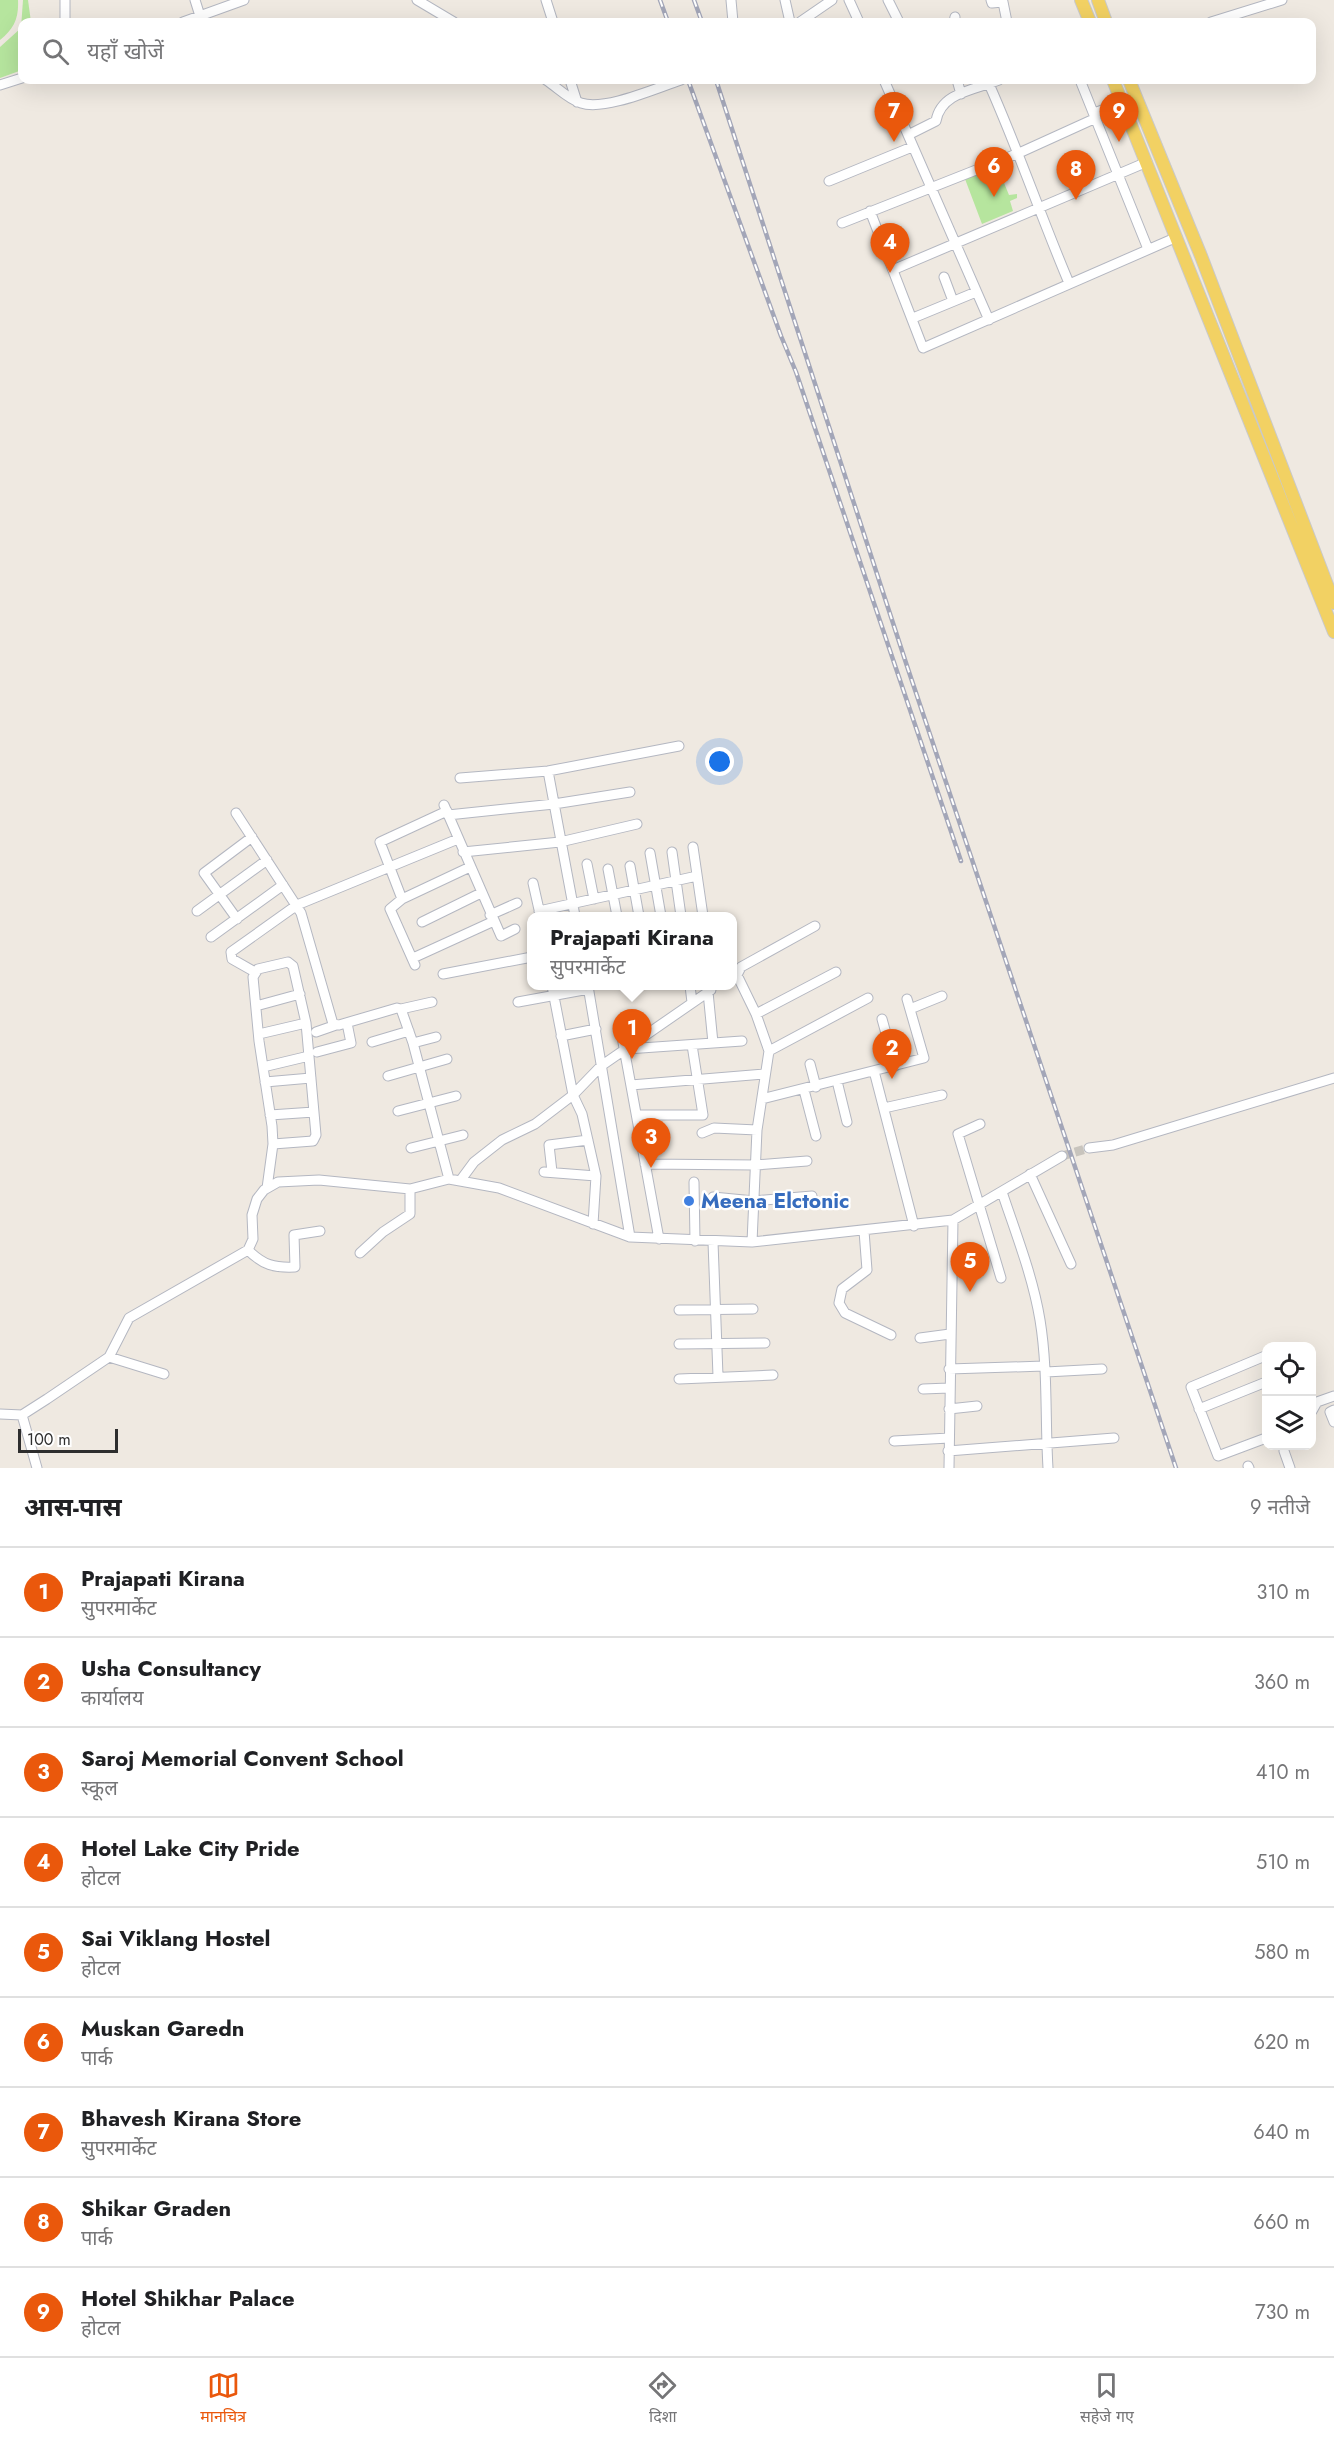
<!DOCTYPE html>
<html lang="hi">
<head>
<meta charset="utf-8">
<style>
  :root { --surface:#fff; --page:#f2f2f2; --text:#202124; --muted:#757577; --line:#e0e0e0; --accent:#ea580c }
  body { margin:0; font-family:Jost,"Noto Sans Devanagari",sans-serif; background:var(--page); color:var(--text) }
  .controls { position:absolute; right:18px; bottom:18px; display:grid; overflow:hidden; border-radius:12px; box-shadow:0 6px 24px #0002 }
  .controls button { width:54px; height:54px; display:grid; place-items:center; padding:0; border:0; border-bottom:2px solid var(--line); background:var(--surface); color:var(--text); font:30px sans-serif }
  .scale { position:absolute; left:18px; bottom:15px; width:100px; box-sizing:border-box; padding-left:6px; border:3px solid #2e2e2e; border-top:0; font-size:16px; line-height:21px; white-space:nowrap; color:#2e2e2e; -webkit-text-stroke:4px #fff; paint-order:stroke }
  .you { position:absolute; left:720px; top:762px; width:21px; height:21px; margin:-15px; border:4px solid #fff; border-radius:50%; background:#1a73e8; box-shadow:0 0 0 9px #1a73e833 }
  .badge { display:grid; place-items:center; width:39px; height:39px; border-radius:50%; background:var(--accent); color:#fff; font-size:20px; font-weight:700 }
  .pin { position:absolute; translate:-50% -50px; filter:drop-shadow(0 2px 3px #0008) }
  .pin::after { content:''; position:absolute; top:32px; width:21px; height:18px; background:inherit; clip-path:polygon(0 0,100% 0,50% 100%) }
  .popup { position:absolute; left:527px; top:912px; width:210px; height:78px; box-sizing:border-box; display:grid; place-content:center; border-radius:12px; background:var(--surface); filter:drop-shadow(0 2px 4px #0005); font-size:20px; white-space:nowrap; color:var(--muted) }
  .popup b { font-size:22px; color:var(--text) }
  .popup::after { content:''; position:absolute; left:50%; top:100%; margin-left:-12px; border:12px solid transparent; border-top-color:var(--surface) }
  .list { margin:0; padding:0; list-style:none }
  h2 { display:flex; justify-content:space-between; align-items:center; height:78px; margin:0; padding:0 24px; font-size:26px }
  h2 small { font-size:20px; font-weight:400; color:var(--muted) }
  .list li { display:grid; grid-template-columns:39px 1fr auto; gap:18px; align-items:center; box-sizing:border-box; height:90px; padding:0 24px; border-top:2px solid var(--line) }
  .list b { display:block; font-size:22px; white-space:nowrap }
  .list p { margin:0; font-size:20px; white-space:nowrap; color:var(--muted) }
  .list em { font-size:20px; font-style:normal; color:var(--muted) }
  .icon { flex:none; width:33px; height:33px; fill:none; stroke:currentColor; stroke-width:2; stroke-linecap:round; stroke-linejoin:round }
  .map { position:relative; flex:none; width:1334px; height:1468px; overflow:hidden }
  .search { position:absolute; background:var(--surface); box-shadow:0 6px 24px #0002; left:18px; right:18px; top:18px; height:66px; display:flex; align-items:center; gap:15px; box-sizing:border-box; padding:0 21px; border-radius:12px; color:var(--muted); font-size:22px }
  .sheet { height:888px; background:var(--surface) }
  nav { display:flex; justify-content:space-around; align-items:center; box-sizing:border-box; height:84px; border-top:2px solid var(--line); background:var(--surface); font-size:16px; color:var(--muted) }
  nav a { display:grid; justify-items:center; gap:3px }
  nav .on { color:var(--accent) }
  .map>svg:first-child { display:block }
</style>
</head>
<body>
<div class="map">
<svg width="1334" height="1468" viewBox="0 0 1334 1468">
  <rect width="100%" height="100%" fill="#efe9e1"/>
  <path fill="#b6e59e" d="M0,0h18c1,18 -4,29 -18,40z
    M23,0h5l3,22h-9v48l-22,8v-31l21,-19z
    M992,169l10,9 7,17 8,-1v4l-7,3 3,10 -31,13 -17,-45z"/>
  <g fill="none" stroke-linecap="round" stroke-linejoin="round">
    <path stroke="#c8c4bd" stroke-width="9" stroke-dasharray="9 4.5" stroke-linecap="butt" d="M1062,1156l27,-8"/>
    <defs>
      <path id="minor" d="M65,0v22
        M195,0l5,16
        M417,0l37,22
        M546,0l7,22
        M731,0l2,22
        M785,0l5,22
        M849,0l10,22
        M888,0l11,22
        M991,0l1,3 11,-1 4,20
        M183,22l61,-22
        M800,22l32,-22
        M954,22l1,-5
        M1211,22l71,-22
        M546,80c11,7 22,19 35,23 24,8 75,-15 100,-23
        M570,80l7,22
        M884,80l105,240
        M957,80l4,14
        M1080,80l68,169
        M989,84c29,65 52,133 80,199
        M0,85l22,-7
        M1094,113l28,-10
        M908,135l28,-14c5,-29 39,-31 63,-41
        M829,181l83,-34
        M870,211l53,137 254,-111
        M842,223l177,-70 77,-35
        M895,269l252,-107
        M944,277l9,24
        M913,318l63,-26
        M548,771l27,145
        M460,778l88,-7 131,-25
        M444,805l57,131 14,-7
        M236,813l65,100 32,111 6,1 58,-17 4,1 12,34 36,136
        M448,815l106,-11 76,-12
        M693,847l10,69
        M463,852l97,-10 77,-18
        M672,852l9,64
        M650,853l11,63
        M587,864l7,35
        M630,866l9,50
        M608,869l9,47
        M533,883l7,31
        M402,899l-22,-57 67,-31
        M197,911l70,-51
        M539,911l158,-35
        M490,915l27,-12
        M237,919l-33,-46 48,-36
        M422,922l59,-29
        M211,937l72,-52
        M413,958l81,-37
        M415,965l-25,-56 12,-10 68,-32
        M255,972l-23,-13 -1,-7 66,-47 161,-66
        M443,974l89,-17
        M552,986l21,109 9,19 14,62 -3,48
        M588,986l42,251
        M690,986l2,16
        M708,992l5,51
        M518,1002l71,-13
        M256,1006l44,-12
        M401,1009l31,-7
        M910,1009l32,-13
        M756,1014l80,-42
        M882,1019l13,47
        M620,1026l39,213
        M316,1032l20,-7
        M259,1034l47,-11
        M561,1036l35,-7
        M372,1042l37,-11
        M413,1043l23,-6
        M627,1049l115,-8
        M769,1051l99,-53
        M317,1052l34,-9 -4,-20
        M810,1064l6,23
        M263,1067l46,-11
        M874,1071l40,155
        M388,1076l59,-17
        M837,1081l10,41
        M265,1082l46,-4
        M631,1085l134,-11
        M804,1090l12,46
        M762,1099l162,-41 -17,-59
        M884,1108l58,-13
        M398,1111l58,-15
        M270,1115l44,-3
        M637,1115h66l-11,-70
        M980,1124l-22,10 43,144
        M702,1133l12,-5 43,2
        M411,1148l52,-13
        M1089,1148l24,-3 221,-67
        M645,1164l111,1 51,-4
        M544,1172l52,4
        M552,1172l-3,-27 39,-5
        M1030,1174l41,90
        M460,1181l14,-19 28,-22 33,-16 38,-29 28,-29 110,-76v-4
        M694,1182l1,59
        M267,1188l6,-44 -1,-18 -13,-85 -6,-64 5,-8 30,-7 5,4 13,57 10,112 -3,6 -40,3
        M1002,1192c14,42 31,85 38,128 8,49 5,99 8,148
        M713,1197l41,4 58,-5
        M864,1231l3,39 -25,19 -3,14 6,10 46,22
        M713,1242l5,134
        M752,1242l5,-112 12,-79 -13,-37 -19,-39 4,-8 74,-41
        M248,1250c15,15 26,18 47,17l-1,-32 26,-4
        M360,1253l23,-21 27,-18v-25
        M679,1310l74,-1
        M920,1338l30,-4
        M679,1344l86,-1
        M1265,1356l-74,31 27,69 48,-18
        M109,1357l55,17
        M949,1369l95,-3
        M1046,1372l56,-3
        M679,1379l94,-4
        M923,1389l26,-1
        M949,1409l28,-3
        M1199,1409l67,-27
        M1334,1410l-4,2 4,10
        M1312,1411l5,-9 17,-6
        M0,1414l22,1 25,-16 62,-42 20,-39 119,-68 5,-11 -1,-24 5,-16 7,-9 14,-8 41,-2 91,9 39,-10 50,9 131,49 122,5 201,-22 109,-64
        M22,1415l15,53
        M894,1441l55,-3
        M948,1451l166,-13
        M1284,1451l6,17
        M1248,1466l1,2
        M949,1468l4,-248"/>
      <path id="major" d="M1081,0l9,22
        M1098,0l8,22
        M1113,80l221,552
        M1129,80l72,176 133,347"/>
    </defs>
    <use href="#minor" stroke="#b4b7c1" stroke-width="11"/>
    <use href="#major" stroke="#c9c9c9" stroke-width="14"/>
    <use href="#minor" stroke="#fff" stroke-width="9"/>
    <use href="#major" stroke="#f2d163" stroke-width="12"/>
    <defs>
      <path id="rail" d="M660,0l8,22
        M694,0l8,22
        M688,80l93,256 15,36 165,489
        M716,80l191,586 269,802"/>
    </defs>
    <use href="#rail" stroke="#a3a6b8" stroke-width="4.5"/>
    <use href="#rail" stroke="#fff" stroke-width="2" stroke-dasharray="7" stroke-linecap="butt"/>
  </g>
  <circle fill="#3f7fe0" stroke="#fff" stroke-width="2" cx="689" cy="1201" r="6"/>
  <g text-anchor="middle" stroke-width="4.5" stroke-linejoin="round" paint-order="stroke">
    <g font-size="21" font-weight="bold" fill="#366cbe" stroke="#fff" text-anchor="start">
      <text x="701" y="1208">Meena Elctonic</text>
    </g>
  </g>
</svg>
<div class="controls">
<button><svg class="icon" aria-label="locate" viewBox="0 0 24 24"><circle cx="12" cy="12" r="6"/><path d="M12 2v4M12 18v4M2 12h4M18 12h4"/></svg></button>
<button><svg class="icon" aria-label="layers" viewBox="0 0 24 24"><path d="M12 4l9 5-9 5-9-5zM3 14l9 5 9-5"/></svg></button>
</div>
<div class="scale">100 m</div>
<div class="you"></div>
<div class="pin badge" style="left:632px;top:1059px">1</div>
<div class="popup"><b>Prajapati Kirana</b>सुपरमार्केट</div>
<div class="pin badge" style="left:892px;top:1079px">2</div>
<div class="pin badge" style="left:651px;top:1168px">3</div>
<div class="pin badge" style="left:890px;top:273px">4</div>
<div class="pin badge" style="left:970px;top:1292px">5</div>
<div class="pin badge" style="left:994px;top:197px">6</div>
<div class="pin badge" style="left:894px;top:142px">7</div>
<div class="pin badge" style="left:1076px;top:200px">8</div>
<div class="pin badge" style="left:1119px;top:142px">9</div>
<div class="search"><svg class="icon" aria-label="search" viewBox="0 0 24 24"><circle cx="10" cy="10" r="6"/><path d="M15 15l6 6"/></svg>यहाँ खोजें</div>
</div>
<section class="sheet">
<h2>आस-पास<small>9 नतीजे</small></h2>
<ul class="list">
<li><span class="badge">1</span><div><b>Prajapati Kirana</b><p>सुपरमार्केट</p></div><em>310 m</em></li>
<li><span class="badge">2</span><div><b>Usha Consultancy</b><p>कार्यालय</p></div><em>360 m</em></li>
<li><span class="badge">3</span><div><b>Saroj Memorial Convent School</b><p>स्कूल</p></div><em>410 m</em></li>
<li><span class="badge">4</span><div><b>Hotel Lake City Pride</b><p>होटल</p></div><em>510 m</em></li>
<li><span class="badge">5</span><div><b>Sai Viklang Hostel</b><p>होटल</p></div><em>580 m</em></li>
<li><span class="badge">6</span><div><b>Muskan Garedn</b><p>पार्क</p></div><em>620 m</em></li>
<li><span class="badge">7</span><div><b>Bhavesh Kirana Store</b><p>सुपरमार्केट</p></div><em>640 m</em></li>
<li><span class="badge">8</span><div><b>Shikar Graden</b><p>पार्क</p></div><em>660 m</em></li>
<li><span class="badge">9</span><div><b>Hotel Shikhar Palace</b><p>होटल</p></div><em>730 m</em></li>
</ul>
</section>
<nav>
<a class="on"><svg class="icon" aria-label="map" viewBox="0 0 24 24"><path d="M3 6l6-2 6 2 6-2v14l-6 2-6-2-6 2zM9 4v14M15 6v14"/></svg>मानचित्र</a>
<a><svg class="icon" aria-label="directions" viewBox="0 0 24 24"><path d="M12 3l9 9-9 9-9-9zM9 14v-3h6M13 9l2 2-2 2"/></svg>दिशा</a>
<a><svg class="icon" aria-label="saved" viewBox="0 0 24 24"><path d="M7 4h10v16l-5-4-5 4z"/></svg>सहेजे गए</a>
</nav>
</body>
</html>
